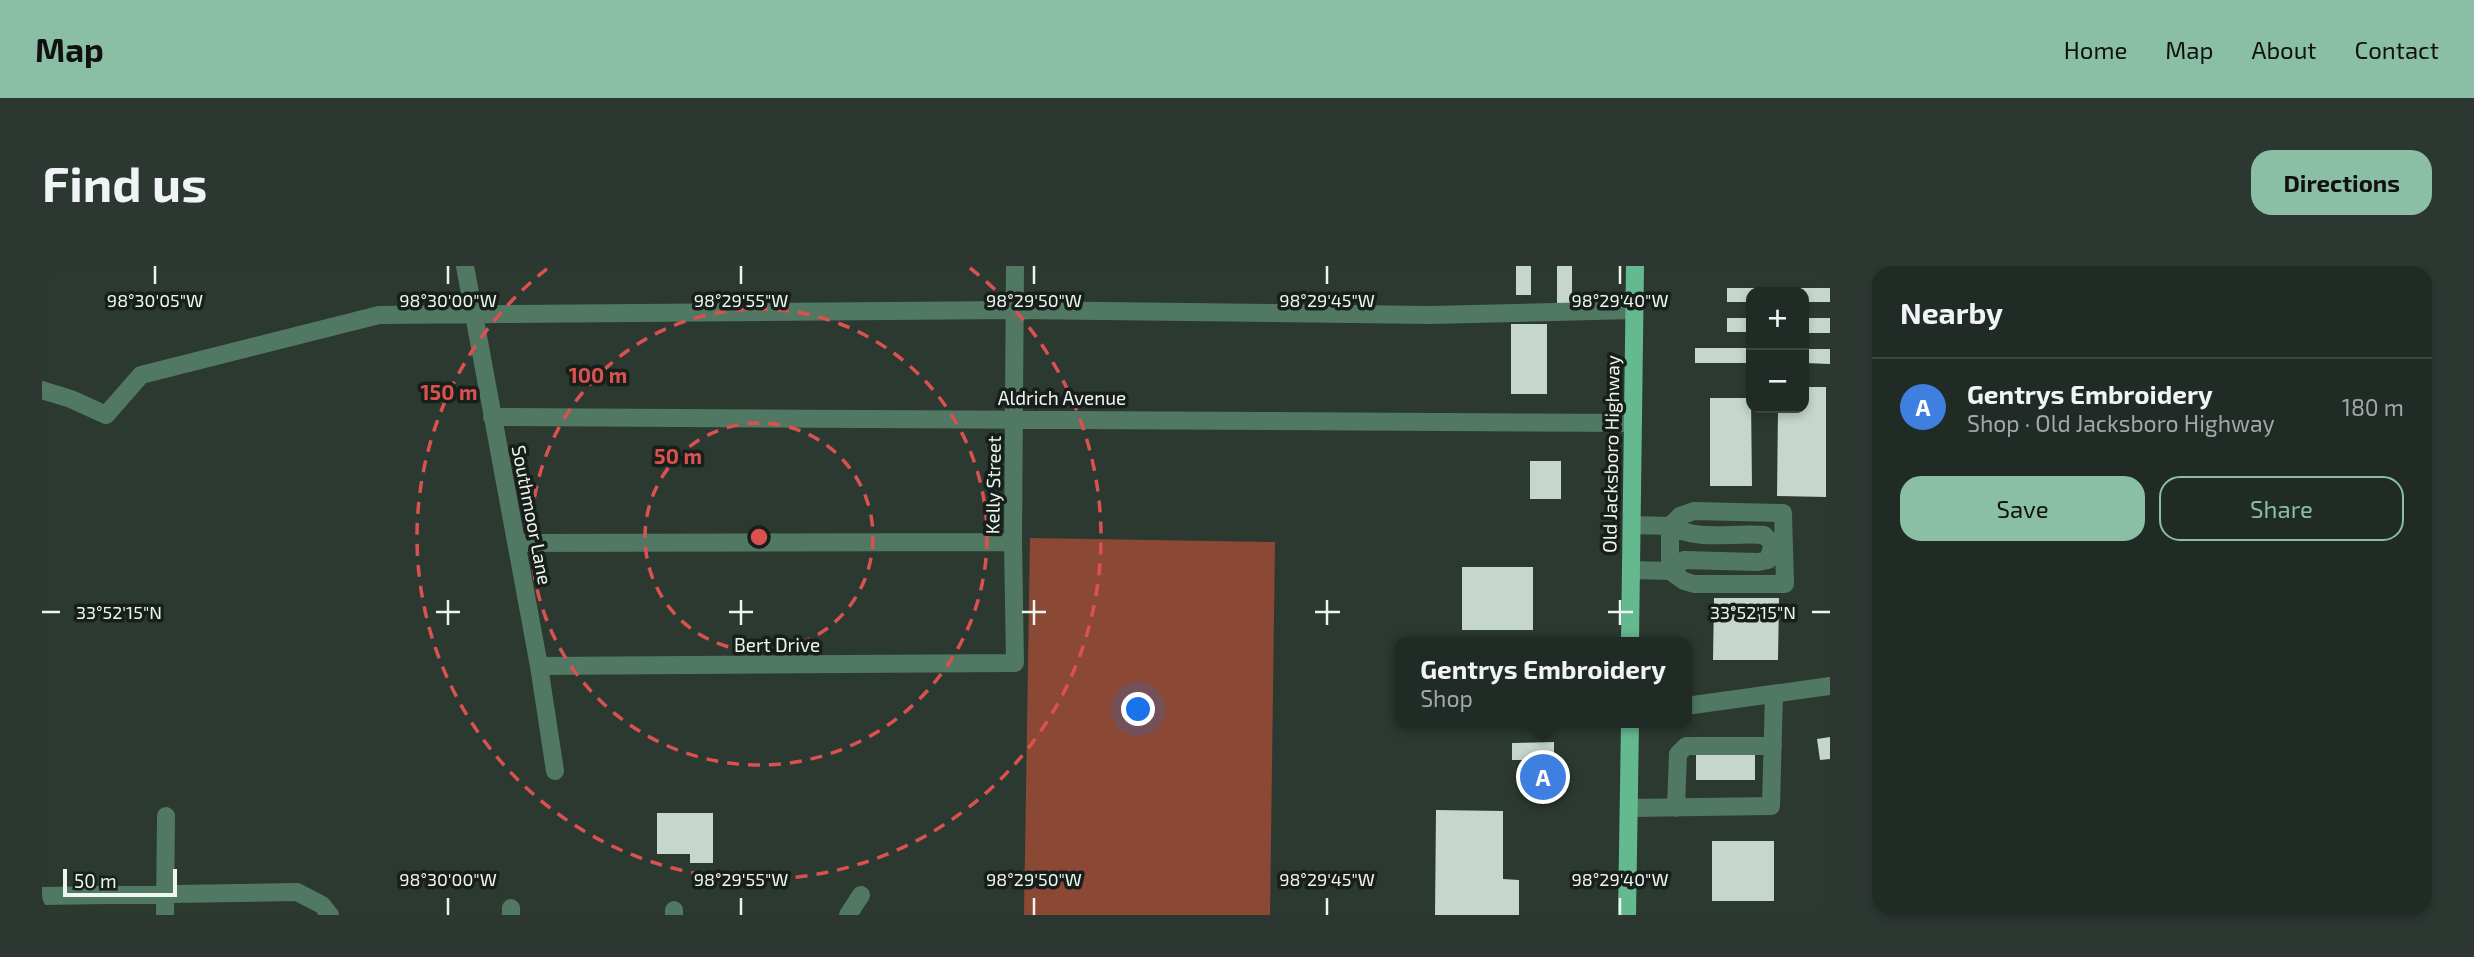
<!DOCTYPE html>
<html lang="en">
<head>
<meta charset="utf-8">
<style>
  :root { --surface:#202b25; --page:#2d3732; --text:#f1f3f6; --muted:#a2a7a7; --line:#3d4742; --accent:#8abfa5 }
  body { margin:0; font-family:"Exo 2",sans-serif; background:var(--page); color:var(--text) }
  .controls { position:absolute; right:21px; top:21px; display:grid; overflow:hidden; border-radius:14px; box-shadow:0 4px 10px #0003 }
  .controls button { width:63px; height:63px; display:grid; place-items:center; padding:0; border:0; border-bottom:2px solid var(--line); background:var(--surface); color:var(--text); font:35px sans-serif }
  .scale { position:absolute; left:21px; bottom:18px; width:114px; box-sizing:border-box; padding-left:7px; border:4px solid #ecf5f0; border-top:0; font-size:19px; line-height:24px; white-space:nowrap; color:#ecf5f0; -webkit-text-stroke:5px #181f1b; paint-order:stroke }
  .you { position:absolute; left:1097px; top:444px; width:24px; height:24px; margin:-18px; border:5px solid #fff; border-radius:50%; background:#1a73e8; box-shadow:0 0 0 10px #1a73e833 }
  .badge { display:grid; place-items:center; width:46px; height:46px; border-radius:50%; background:var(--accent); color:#fff; font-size:23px; font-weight:700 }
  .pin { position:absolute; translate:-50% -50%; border:4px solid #fff; box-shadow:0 2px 7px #0006 }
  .popup { position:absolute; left:1352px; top:371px; width:298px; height:91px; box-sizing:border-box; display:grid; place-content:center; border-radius:14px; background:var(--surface); filter:drop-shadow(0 2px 5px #0005); font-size:23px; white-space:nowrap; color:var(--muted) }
  .popup b { font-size:26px; color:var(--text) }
  .popup::after { content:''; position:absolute; left:50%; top:100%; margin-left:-14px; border:14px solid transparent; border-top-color:var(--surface) }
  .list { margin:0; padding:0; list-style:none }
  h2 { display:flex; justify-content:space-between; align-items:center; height:91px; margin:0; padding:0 28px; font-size:30px }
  h2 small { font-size:23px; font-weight:400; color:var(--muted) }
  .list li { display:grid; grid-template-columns:46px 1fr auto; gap:21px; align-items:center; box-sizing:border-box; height:98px; padding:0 28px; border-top:2px solid var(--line) }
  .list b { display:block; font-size:26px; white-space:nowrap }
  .list p { margin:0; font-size:23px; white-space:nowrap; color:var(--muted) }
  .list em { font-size:23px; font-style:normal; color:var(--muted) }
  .actions { display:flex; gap:14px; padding:21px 28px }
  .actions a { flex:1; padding:16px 0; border:2px solid var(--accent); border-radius:21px; text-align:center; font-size:24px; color:var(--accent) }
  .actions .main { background:var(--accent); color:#111 }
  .map { position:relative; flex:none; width:1788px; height:649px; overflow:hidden; border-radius:21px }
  header { display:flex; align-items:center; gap:42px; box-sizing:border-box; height:98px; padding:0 35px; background:var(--accent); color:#111 }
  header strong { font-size:33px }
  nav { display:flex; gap:38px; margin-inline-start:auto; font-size:24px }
  .intro { display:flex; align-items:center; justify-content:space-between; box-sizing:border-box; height:168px; padding:0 42px }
  h1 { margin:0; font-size:49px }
  .button { padding:18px 32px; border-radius:21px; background:var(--accent); color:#111; font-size:24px; font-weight:700 }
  main { display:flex; gap:42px; padding:0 42px }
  aside { flex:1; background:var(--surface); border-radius:21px; box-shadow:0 4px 10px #0003 }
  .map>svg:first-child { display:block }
</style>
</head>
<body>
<header>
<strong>Map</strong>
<nav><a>Home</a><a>Map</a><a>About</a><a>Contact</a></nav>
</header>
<div class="intro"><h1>Find us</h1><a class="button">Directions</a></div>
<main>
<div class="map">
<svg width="1788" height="649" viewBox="0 0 1788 649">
  <rect width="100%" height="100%" fill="#2b3931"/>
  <path fill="#8b4835" d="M988,272l245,4 -5,373h-246z"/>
  <path fill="#c5d7cc" d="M1474,0h15v29h-15z
    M1515,0h15v39h-15z
    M1685,22h103v14h-26v-10h-53v10h-24z
    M1685,52h24v14h-24z
    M1762,52h26v15h-26z
    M1469,58h36v70h-36z
    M1653,82h56v15h-56z
    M1762,83h26v15l-26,-1z
    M1762,121h22v110l-49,-1 1,-88h26z
    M1668,132h41l1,88h-42z
    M1488,195h31v38h-31z
    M1420,301h71v63h-71z
    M1672,332h65l-1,62h-65z
    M1788,471v22l-10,1 -3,-21z
    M1512,476v53l-21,-1v-34h-21v-17z
    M1654,485h59v29h-59z
    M1394,544l67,1v68l16,1v35h-84z
    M615,547h56v50h-23v-9h-33z
    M1670,575h62v60h-62z"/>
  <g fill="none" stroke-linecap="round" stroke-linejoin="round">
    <path stroke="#517863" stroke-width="18" d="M423,0l74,400 16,105
      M0,124l29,9 35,16 35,-40 238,-60 636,-5 415,5 204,-5
      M450,151l1141,6
      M1628,260c30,16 62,6 94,9l9,9 -5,16 -10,2 -74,-2 -14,11z
      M474,277l497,-1
      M1589,304l39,1 14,10 10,3h91l-2,-71 -89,-2 -14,5 -10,10 -38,-1
      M497,400l476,-3 -2,-121 2,-276
      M1644,440l144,-20
      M1587,542l142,-2 3,-112
      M1634,542l2,-54 8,-8h87
      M0,630l255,-4 25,13 8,10
      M632,644v5
      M123,649l1,-99
      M469,649v-7
      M806,649l13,-20"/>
    <path stroke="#65b98f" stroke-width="18" d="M1588,376l5,-376
      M1585,649l3,-192"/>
  </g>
  <path fill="none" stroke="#ecf5f0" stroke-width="2.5" d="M113,0v18M406,0v18M699,0v18M992,0v18M1285,0v18M1578,0v18M406,334v25M699,334v25M992,334v25M1285,334v25M1578,334v25M0,346h18M394,346h24M687,346h24M980,346h24M1273,346h25M1566,346h25M1770,346h18M406,632v17M699,632v17M992,632v17M1285,632v17M1578,632v17"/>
  <g fill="none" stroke="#da5150" stroke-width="3.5" stroke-dasharray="12 9">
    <circle cx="717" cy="271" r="114"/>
    <circle cx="717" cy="271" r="228"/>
    <path d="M928 2A342 342 0 1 1 506 2"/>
  </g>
  <g text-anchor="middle" stroke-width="7" stroke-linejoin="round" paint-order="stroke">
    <g font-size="19" fill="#ecf5f0" stroke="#181f1b">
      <text x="1020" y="139">Aldrich Avenue</text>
      <text transform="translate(1569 188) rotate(-89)" y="7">Old Jacksboro Highway</text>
      <text transform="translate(951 219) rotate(-89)" y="7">Kelly Street</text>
      <text transform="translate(490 249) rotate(79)" y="7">Southmoor Lane</text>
      <text x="735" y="386">Bert Drive</text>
    </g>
  </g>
  <g font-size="18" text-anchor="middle" fill="#ecf5f0" stroke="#181f1b" stroke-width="7" stroke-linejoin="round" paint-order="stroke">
    <text x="113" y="41">98°30'05"W</text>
    <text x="406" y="41">98°30'00"W</text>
    <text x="699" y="41">98°29'55"W</text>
    <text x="992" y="41">98°29'50"W</text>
    <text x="1285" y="41">98°29'45"W</text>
    <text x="1578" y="41">98°29'40"W</text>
    <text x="77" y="353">33°52'15"N</text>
    <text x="1711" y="353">33°52'15"N</text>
    <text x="406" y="620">98°30'00"W</text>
    <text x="699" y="620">98°29'55"W</text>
    <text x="992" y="620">98°29'50"W</text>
    <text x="1285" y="620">98°29'45"W</text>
    <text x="1578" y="620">98°29'40"W</text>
  </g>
  <circle cx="717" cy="271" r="10" fill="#da5150" stroke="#181f1b" stroke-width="3.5"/>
  <g font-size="21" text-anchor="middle" font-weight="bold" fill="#da5150" stroke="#181f1b" stroke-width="7" stroke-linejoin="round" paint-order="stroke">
    <text x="556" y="117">100 m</text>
    <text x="407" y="134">150 m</text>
    <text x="636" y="198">50 m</text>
  </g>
</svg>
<div class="controls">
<button>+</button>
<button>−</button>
</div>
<div class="scale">50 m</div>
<div class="you"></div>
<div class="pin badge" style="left:1501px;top:511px;background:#3f7fe0">A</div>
<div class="popup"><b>Gentrys Embroidery</b>Shop</div>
</div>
<aside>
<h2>Nearby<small></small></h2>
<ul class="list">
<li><span class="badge" style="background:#3f7fe0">A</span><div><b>Gentrys Embroidery</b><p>Shop · Old Jacksboro Highway</p></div><em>180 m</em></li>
</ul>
<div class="actions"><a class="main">Save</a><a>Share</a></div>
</aside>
</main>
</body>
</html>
